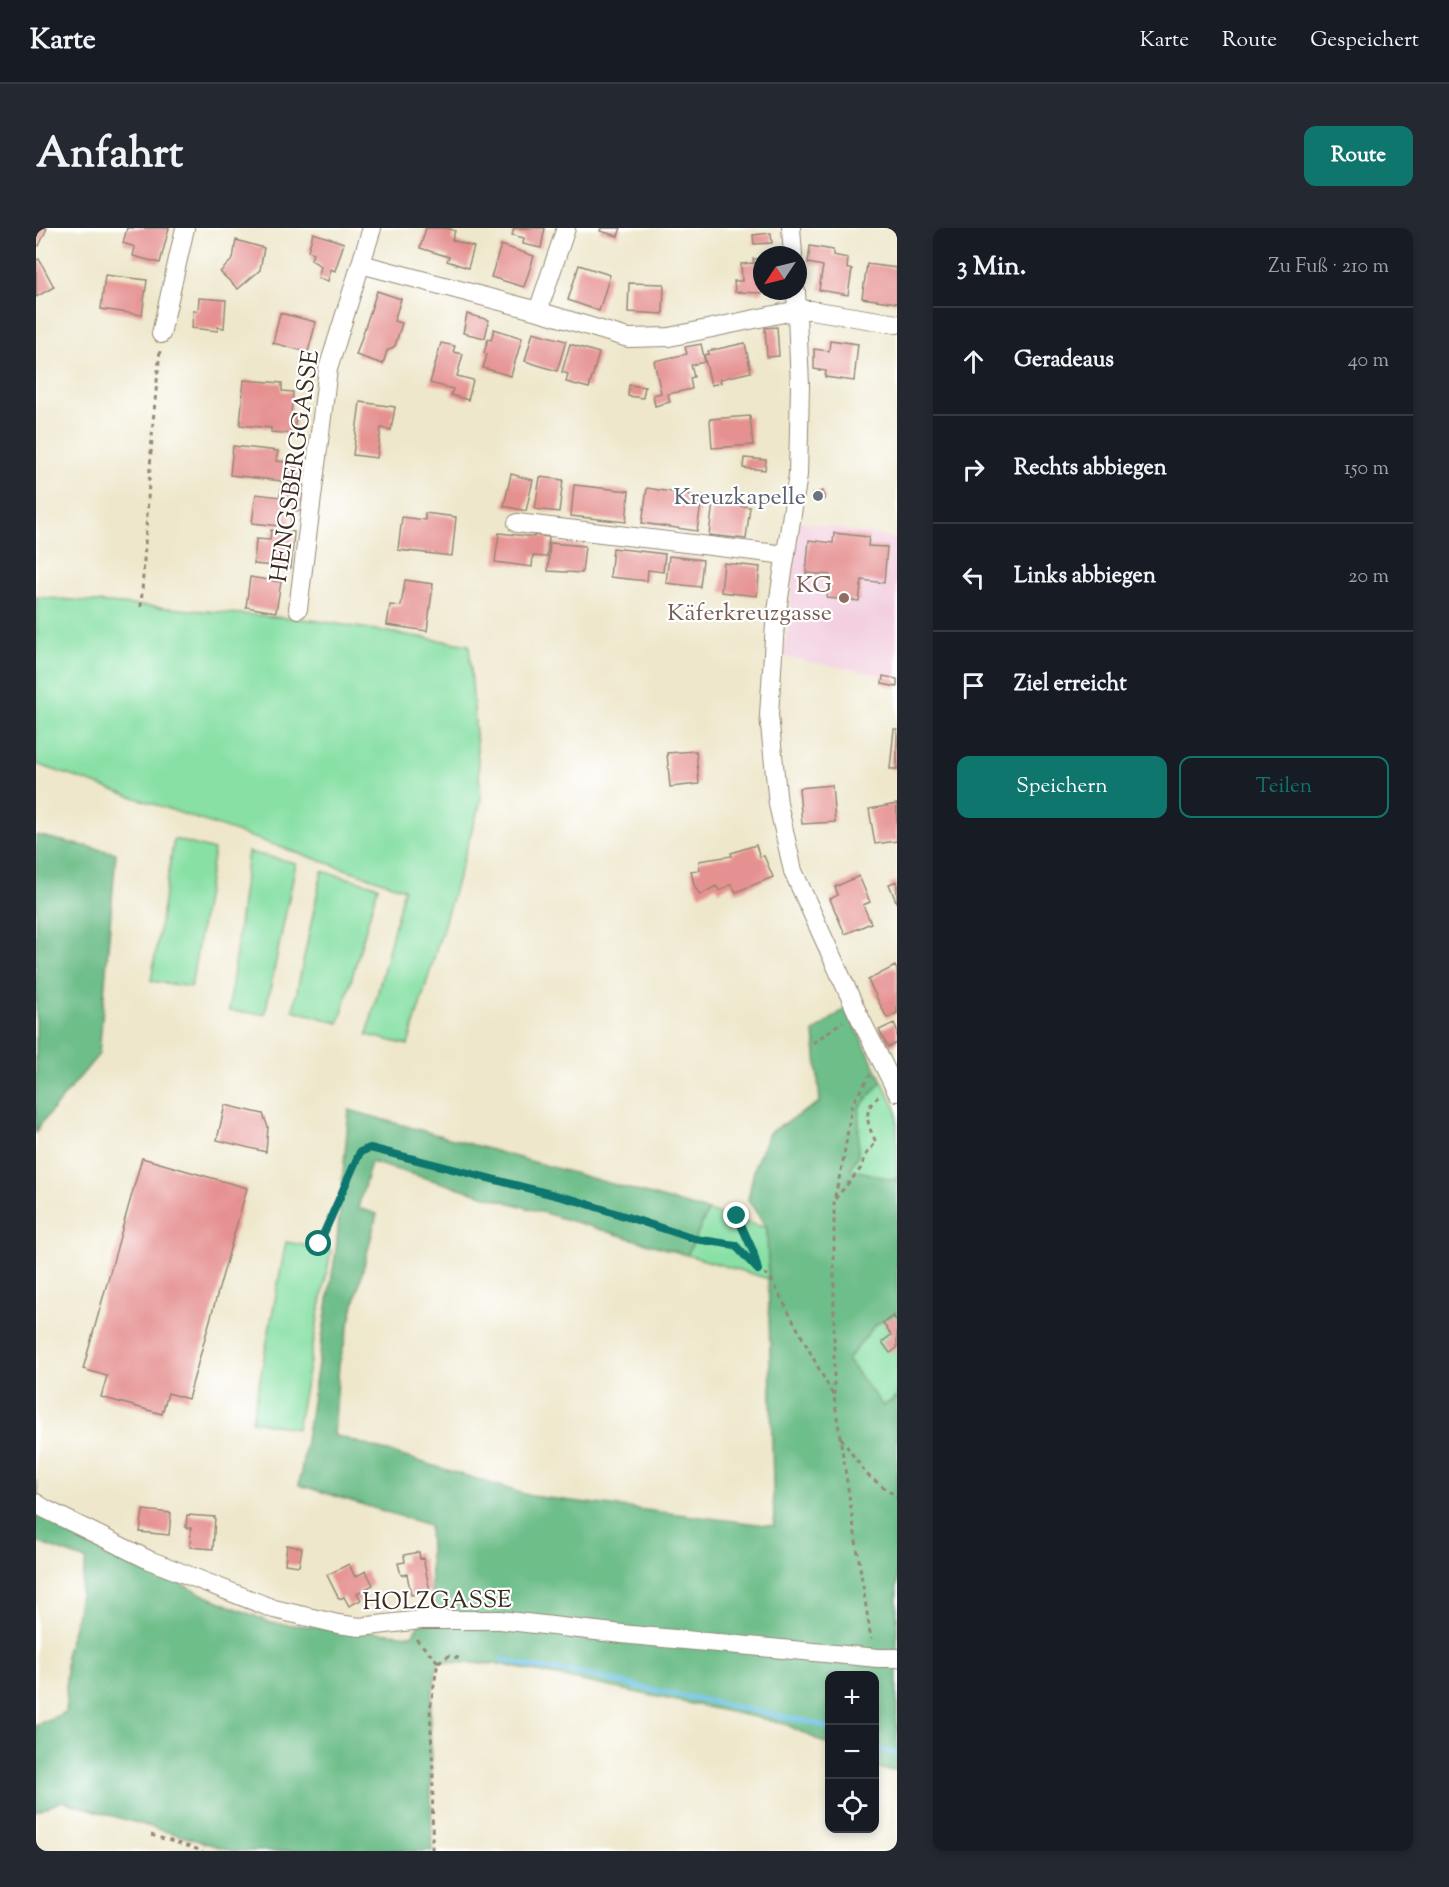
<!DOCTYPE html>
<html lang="de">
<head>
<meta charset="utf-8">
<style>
  :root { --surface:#171b24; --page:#242831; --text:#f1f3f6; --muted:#9ea1a6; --line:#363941; --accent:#0f766e }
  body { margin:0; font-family:"Sorts Mill Goudy",serif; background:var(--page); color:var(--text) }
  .controls { position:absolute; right:18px; bottom:18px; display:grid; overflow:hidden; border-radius:12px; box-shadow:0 3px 9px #0003 }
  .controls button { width:54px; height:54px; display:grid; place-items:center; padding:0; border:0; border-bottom:2px solid var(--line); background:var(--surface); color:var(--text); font:30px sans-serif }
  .compass { position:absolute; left:717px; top:18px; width:54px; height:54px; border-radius:50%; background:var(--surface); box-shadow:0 3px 9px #0003; rotate:235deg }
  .stop { position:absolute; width:18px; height:18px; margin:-14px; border:4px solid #0f766e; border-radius:50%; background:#fff }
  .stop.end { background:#0f766e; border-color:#fff; box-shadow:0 2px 6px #0008 }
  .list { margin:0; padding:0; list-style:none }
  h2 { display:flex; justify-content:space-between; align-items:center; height:78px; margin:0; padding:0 24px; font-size:26px }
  h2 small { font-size:20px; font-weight:400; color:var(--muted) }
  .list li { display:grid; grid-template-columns:39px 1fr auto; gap:18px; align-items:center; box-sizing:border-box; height:108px; padding:0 24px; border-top:2px solid var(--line) }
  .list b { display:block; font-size:22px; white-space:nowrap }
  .list em { font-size:20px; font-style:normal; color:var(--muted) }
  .actions { display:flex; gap:12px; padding:18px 24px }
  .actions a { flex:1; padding:14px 0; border:2px solid var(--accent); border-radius:12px; text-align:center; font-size:21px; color:var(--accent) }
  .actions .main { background:var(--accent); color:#fff }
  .icon { flex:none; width:33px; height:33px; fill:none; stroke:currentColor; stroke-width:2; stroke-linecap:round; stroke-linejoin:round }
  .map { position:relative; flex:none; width:861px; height:1623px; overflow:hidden; border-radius:12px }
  header { display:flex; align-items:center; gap:36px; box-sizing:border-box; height:84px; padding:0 30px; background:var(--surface); border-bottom:2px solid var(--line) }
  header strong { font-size:28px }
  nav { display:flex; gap:33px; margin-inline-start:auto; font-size:21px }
  .intro { display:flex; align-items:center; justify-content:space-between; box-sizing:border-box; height:144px; padding:0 36px }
  h1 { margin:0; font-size:42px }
  .button { padding:15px 27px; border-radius:12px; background:var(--accent); color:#fff; font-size:21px; font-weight:700 }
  main { display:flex; gap:36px; padding:0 36px }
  aside { flex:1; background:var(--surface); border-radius:12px; box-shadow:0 3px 9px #0003 }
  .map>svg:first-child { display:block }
</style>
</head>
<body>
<header>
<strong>Karte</strong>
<nav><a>Karte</a><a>Route</a><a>Gespeichert</a></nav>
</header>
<div class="intro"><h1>Anfahrt</h1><a class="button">Route</a></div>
<main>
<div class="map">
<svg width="861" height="1623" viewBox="0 0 861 1623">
  <rect width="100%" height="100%" fill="#fff"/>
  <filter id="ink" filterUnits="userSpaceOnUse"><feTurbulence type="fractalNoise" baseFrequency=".0167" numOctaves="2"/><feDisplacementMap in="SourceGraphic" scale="12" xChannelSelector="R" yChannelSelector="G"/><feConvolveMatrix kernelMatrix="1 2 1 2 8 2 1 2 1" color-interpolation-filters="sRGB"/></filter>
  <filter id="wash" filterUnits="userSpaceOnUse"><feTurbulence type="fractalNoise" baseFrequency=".008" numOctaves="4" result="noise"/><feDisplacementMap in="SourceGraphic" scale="24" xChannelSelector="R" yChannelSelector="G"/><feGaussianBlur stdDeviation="1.35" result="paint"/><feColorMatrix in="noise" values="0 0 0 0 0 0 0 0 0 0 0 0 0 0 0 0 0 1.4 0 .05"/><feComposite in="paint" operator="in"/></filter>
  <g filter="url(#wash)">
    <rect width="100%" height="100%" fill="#eee7cb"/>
    <path fill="#f3cfe0" d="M763,293l98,18v139l-113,-21z"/>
    <path fill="#88e0a5" stroke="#628562" stroke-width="1.5" d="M0,369l276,23 157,25 12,155 -73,245 -41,-10 37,-146 -368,-125z
      M138,611l40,11 -23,137 -40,-6z
      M212,624l48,11 -31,151 -36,-3z
      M286,643l56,15 -39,137 -46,-13z
      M846,853l15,30v67l-4,2 -43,-11 8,-14 1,-47z
      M672,983l59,17 2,51 -82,-24z
      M250,1014l45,8 -34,179 -45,-8z
      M859,1084h2v85l-14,10 -37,-47 29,-35z"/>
    <path fill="#6ebe8a" stroke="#547454" stroke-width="1.5" d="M0,607l80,18 -17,201 -59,71 -4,9z
      M810,780l36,73 -23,27 -1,47 -8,14 43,11 4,-2v134l-22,13 -28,35 36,46 14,-9v373h-13l-9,-5 -1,-89h-44l-1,69 -46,-22 -284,-59 -61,-2 -8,47 2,142h-199l-171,-50 -26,11v-87l30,-13v-60l9,-29 11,-63 -50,-18v-62l5,36 165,80 66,27 140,12 20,-28 -3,-82 -130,-40 37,-235 13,-140 359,101 -21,44 -316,-93 -13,46 19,6 -38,150 -5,71 197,61 243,30 -7,-298 -19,-28 7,-35 14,-32 51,-31 -6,-70z"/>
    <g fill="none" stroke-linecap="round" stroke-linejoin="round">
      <path stroke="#6bbfe7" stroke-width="5" d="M466,1431l29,8 51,6 62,15 170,35 16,6
        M838,1520l23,6"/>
    </g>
    <g id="blocks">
      <path fill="#e69191" d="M0,0h11l-8,18 -3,-2z
        M91,0h42l-9,35 -27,-7 2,-9 -12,-4z
        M390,0h21l8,3 -3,9 22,7 -6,21 -21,-7 2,-4 -29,-9z
        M478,0h31l-4,20 -18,-4 1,-6 -12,-3z
        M565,0h20l-3,8 -18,-5z
        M277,5l31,10 -9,28 -4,-2 -3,12 -10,-3 3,-12 -10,-6 2,-7 -5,-2z
        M735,5l1,10 -18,1 -1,-9z
        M200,12l28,8 -4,22 -22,19 -18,-17 13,-13z
        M465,17l33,11 -10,31 -33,-10z
        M774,18l23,4v5l15,3 -1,11h5l-4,26 -29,-5 4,-24 -15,-3z
        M3,31l15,28 -18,10v-37z
        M717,31h9v34l-27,-1 -1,-11h8l-1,-17 13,-1z
        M831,36l30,4v35l-35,-5z
        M543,37l31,10 -11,36 -31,-11z
        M69,47l42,5 -5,35 -41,-6z
        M593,55l35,1 -1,30 -35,-2z
        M341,63l24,8 -7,22 8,2 -7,23 -8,5 -4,13 -27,-9z
        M163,70l27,2 -2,28 -6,-1v4l-26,-3 1,-17h5z
        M244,85l36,9 -8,30 -35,-9z
        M431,86l22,6 -4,18 -22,-5z
        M741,99l2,29 -12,1 -2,-29z
        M458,101l28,9 -11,38 -28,-8 4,-13 -3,-2 4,-14 3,1z
        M497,104l33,9 -9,30 -32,-10z
        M794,112l28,4 -4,37 -29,-4 1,-6 -12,-2v-20l15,2z
        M405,115l14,3 -2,6 10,2 -6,22 16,4 -5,20 -17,-5 2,-6 -23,-6z
        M709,115l6,29 -31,7 1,4 -10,2 -7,-30 5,-1 -1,-3z
        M534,116l29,9 -10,35 -23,-6 2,-8 -6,-2z
        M665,116l4,18 -14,3 3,12 -4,1 2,11 -24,5 2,8 -15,4 -2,-11 8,-2 -7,-32 33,-7 -2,-7z
        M208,152l38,3v8l11,1 -2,23h5l-2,19 -23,-2v-4l-31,-3z
        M593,157l16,2 -2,11 -15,-2z
        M324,174l35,5 -4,23 -10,-2 -4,30 -24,-3z
        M714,188l3,29 -41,3 -2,-29z
        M197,218l45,5 -2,10 30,3 -5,47 -9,-1 -2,17 -38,-4 4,-29 24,3 2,-16 -52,-6z
        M708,230l22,2 -1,10 -22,-2z
        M475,246l22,6 -7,31 -22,-5z
        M504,249l23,3 -4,32 -24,-3z
        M538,257l55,6 -3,31 -55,-6z
        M611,260l55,9 -5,34 -55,-8z
        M787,263l2,8 -11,3 -2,-8z
        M677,274l37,5 -4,32 -37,-4z
        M389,285l31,4 -4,39 -54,-6 4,-33 23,3z
        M235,302l23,2 -3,36 -37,-4 2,-25 14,1z
        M463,305l35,4v-2l15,2 -2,20 -14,-1 -1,11 -37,-5z
        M798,305l35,4 -1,9 19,1 -3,36 -22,-3 -3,21 -32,-3 3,-23 -24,-2 3,-33 24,3z
        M514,315l35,3 -3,27 -34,-2z
        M577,320l52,6 -2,18 -15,-2 -1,11 -37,-4z
        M633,328l34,4 -3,27 -34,-4z
        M688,335l36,4 -3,29 -36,-4z
        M214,349l31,5 -5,30 -30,-5z
        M369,352l28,4 -6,47 -40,-6 3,-20 11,1z
        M847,448l14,3v8l-15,-3z
        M858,501h3v40h-7z
        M660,523l3,33 -29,3 -3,-34z
        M796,557l3,37 -33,2 -3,-36z
        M861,576v37l-22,3 -6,-35z
        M720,617l4,12 4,-1 9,21 -37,15 -5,-8 -11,7 -4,-5 -16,9 -6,-10 -3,-14 9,-1 -1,-9 33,-5 -1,-3z
        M823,648l11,26 -7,3 8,18 -26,11 -15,-35 8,-4 -3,-8z
        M861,653v23l-8,-20z
        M859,738l2,4v43l-10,5 -19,-38z
        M858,795l3,7v13l-9,4 -9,-17z
        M189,877l38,9 5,13 -2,25 -49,-12z
        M106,930l105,30 -59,211 -20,-6 -6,21 -61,-17 6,-21 -24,-7z
        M857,1088l4,5v27l-7,5 -8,-11 9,-7 -8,-12z
        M107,1282l28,3 -2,22 -29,-3z
        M151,1287l28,2 -2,32 -23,-2 1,-19h-5z
        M251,1317l15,3 -3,18 -14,-2z
        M383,1324l1,7 3,-1 7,33 -19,4 -4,-21 -6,1 -3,-12 7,-1 -1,-7z
        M313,1336l6,13 11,-6 7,14 -16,8 4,7 -12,6 -5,-9 -5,2 -12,-24z"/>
    </g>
  </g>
  <g filter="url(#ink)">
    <use href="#blocks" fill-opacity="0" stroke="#948874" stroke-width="1.5"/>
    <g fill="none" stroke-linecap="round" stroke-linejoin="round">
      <defs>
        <path id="minor" d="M755,0l2,27
          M325,36l177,47 90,27 41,-1 129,-27h13l86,14
          M760,63l4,95 -2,89 -23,149 -6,91 9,89 15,67 64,141 40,80
          M502,83l28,-83
          M125,106l24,-106
          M481,295l269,32
          M262,381l30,-240 44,-141
          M0,1275l9,6 104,51 125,49 64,15 22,3 61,-7h79l131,15 247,23h19"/>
      </defs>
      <use href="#minor" stroke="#948874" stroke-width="20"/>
      <path stroke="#948874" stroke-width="3" stroke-dasharray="4.5 4.5" stroke-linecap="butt" d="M105,379l12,-185 7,-72
        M777,815l30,-22
        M799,971l26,-31 4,-12 11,-14c-9,-18 -15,-34 5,-47
        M701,988l16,35 4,18
        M283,1016l41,-92 11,-4 207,53 117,37 40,6 23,26 12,7 64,120 37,242
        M798,1167v-195l9,-38 9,-58 18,-29
        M805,1210l25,36 31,23
        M380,1411l22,23 -8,47 3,64 -1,78
        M402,1434l11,-6 14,3
        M115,1607l52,16"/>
      <use href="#minor" stroke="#fff" stroke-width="18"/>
    </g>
  </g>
  <g fill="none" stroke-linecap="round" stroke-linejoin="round" filter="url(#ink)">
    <path stroke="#0f766e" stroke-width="8" d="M283,1016l41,-92 10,-4 208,53 117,38 40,6 23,25 -5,-19 -16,-35"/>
  </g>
  <circle fill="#6b7280" stroke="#fff" stroke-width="2" cx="782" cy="268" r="6"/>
  <circle fill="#8d6e63" stroke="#fff" stroke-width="2" cx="808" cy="370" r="6"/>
  <g text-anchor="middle" stroke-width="4.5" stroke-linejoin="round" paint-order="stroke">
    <g font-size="24" fill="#3b2a1e" stroke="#fff">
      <text transform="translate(258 238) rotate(-82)" y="8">HENGSBERGGASSE</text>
      <text transform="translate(401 1372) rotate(-1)" y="8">HOLZGASSE</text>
    </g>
    <g font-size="24" fill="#5b616d" stroke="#fff" text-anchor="end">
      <text x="770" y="276">Kreuzkapelle</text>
    </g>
    <g font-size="24" fill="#785e54" stroke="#fff" text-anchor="end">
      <text x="796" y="364">KG<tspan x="796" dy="28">Käferkreuzgasse</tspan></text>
    </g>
  </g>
</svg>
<div class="controls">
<button>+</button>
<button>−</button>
<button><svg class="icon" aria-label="locate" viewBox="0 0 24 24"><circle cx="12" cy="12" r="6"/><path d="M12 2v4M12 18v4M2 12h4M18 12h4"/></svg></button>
</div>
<svg class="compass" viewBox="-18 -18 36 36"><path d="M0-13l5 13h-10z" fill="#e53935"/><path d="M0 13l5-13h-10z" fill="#9ea1a6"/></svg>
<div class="stop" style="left:283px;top:1016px"></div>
<div class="stop end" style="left:701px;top:988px"></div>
</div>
<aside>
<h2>3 Min.<small>Zu Fuß · 210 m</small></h2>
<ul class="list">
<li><svg class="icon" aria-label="ahead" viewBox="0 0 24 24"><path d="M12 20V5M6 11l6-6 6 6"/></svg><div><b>Geradeaus</b></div><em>40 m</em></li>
<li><svg class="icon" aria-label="right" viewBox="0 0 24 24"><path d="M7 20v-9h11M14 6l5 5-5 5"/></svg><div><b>Rechts abbiegen</b></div><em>150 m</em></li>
<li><svg class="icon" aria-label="left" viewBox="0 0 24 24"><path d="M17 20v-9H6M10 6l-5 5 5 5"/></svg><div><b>Links abbiegen</b></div><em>20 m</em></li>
<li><svg class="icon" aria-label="arrive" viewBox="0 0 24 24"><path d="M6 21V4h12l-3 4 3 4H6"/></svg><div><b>Ziel erreicht</b></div></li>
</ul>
<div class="actions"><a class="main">Speichern</a><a>Teilen</a></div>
</aside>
</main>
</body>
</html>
